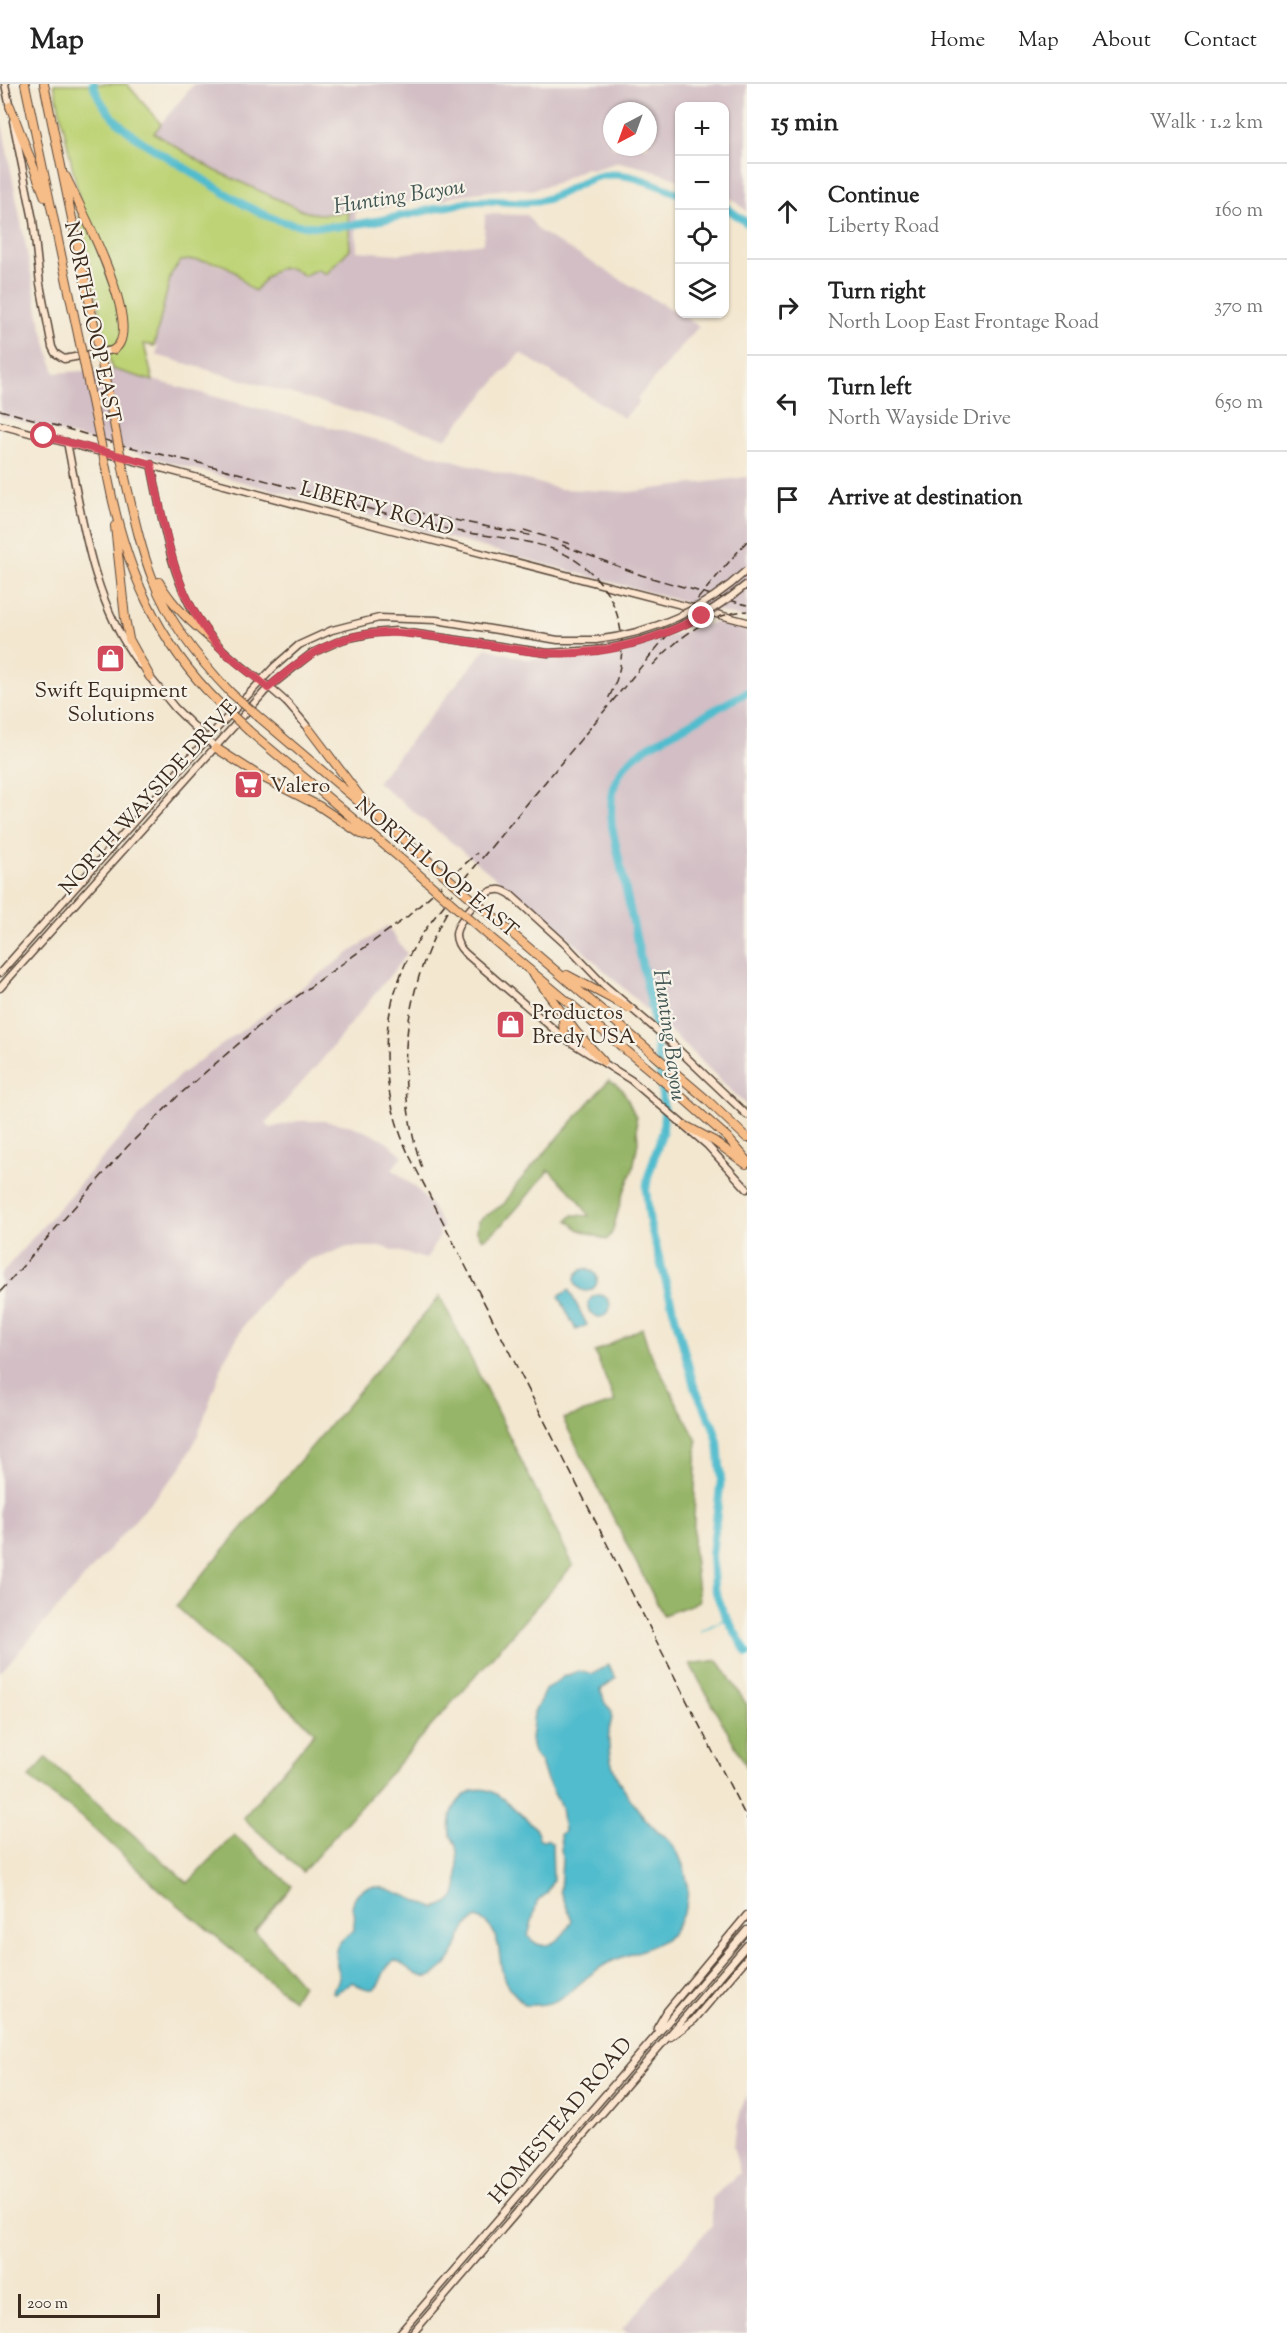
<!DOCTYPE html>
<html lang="en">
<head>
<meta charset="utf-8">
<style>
  :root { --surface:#fff; --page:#f2f2f2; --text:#222; --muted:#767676; --line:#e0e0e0 }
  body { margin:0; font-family:"Sorts Mill Goudy",serif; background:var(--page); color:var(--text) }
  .controls { position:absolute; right:18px; top:18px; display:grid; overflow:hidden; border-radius:12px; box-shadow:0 2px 4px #0004 }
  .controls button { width:54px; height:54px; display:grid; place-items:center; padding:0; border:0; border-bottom:2px solid var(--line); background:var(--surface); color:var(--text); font:30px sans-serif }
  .compass { position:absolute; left:603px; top:18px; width:54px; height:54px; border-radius:50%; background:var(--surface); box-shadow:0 2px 4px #0004; rotate:221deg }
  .scale { position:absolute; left:18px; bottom:15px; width:142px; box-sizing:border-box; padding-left:6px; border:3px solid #3b2a1e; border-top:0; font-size:16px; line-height:21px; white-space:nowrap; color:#3b2a1e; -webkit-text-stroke:4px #f7f3e8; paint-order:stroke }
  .stop { position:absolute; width:18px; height:18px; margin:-14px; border:4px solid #d1495b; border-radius:50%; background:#fff }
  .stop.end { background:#d1495b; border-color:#fff; box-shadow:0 2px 6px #0008 }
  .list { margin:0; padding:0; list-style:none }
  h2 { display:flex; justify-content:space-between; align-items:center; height:78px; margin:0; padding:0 24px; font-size:26px }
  h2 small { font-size:20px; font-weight:400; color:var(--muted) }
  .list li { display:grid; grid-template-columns:39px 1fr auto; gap:18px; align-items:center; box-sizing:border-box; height:96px; padding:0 24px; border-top:2px solid var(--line) }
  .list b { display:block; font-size:22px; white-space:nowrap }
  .list p { margin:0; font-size:20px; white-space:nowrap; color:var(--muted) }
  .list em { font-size:20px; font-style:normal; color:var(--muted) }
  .icon { flex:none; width:33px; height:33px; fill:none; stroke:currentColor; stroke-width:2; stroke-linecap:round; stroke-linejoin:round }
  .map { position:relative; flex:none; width:747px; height:2249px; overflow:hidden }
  header { display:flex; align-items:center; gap:36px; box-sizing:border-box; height:84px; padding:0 30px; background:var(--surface); border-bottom:2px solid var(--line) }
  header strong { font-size:28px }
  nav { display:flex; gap:33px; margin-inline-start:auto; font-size:21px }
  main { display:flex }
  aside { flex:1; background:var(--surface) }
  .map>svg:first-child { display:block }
</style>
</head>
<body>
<header>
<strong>Map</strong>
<nav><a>Home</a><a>Map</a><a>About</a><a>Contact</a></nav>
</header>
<main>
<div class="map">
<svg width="747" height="2249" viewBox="0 0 747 2249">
  <rect width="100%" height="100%" fill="#f7f3e8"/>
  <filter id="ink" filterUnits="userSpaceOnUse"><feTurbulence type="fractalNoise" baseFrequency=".0167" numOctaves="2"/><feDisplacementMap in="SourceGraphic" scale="12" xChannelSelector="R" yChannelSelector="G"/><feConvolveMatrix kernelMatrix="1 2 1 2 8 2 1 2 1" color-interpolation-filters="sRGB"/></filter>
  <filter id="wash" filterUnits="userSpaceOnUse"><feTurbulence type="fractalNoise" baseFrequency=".008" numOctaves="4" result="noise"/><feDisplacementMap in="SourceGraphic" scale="24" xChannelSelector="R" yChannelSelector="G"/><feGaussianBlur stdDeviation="1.35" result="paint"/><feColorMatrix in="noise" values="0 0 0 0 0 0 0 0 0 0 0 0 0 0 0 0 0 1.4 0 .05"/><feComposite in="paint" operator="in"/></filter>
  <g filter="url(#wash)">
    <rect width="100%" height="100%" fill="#f3e7d0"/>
    <path fill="#d2bec4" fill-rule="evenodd" d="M194,0h553v127l-22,-17 -1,-88h-44l-1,74 -33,-12 -27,-6 -27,8 -6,-2 -30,15 -25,7 -17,-2 -56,7 -17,6 -7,-5 -47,11 -32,4 2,40 42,3 85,-11 1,-29 42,1 12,16 160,95 -62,73 2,3 -15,16 -104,-65 -74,85 -290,-83 2,-8 -4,-1 17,-72 10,-13 14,-2 36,10 18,20 6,2 14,-16 10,-7h14l55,-56 -20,2 -25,-1 -10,-7 -79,-36 -61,-37zM612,27h36v36h-36z
      M0,30l41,211 14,48 57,-4 448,120 70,3 117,-15v142l-747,-203z
      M715,538l32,9v475l-59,-58 -123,-114 -188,-152 109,-134 39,11 79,-3z
      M387,842l20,28 -86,107 -55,62 4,5 28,-7h27l27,5 29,12 22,17 -11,14 24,19 15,17 13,23 -6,3 2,4 -14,24 -43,-12h-35l-37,12 -12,7 -25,22 -29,36 -21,36 -27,78 -17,31 -180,204v-398l143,-163 37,-37z
      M747,2011v238h-120l-5,-4 90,-104v-27l28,-25 -7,-27 8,-37z"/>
    <path fill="#bed376" stroke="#7c7e4a" stroke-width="1.5" d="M54,0h73l34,40 -7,9 60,37 79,36c17,11 36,8 55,6l2,37 -24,25 -9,-5 -13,7c-23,-18 -34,-4 -49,15 -11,-4 -14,-16 -24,-22 -12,-8 -37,-10 -50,-8l-10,13 -17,72 -10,-2 9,37 -41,-12 -35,-162 2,-10z"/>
    <path fill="#96b567" stroke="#687042" stroke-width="1.5" d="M609,996l14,10 13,27 2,25 -5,27 -11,28 -10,36 -5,7 -29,-11 -10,-9 5,-5 16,1 -10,-16 -30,-30c-15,17 -48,62 -67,69l-5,-8 1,-10 26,-17 14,-21z
      M440,1212l133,269 -270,307 -60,-54 72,-86 -139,-126z
      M642,1244l7,22 48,91 -4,105 6,56 -36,13 -100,-196 52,-17 -20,-50z
      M718,1576l29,45v62l-57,-103z
      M46,1674l142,125 46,-48 58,51 -37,45 47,54 -9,15 -134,-111 -77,-72 -53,-39z"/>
    <path fill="#51bccd" stroke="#467376" stroke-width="1.5" d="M575 1196a11 11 0 1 1 22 0a11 11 0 1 1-22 0Z
      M569,1206l18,35 -11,5 -17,-34z
      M588 1222a11 11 0 1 1 22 0a11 11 0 1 1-22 0Z
      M608,1581l8,13 -15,11c1,4 2,10 4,14 2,4 7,5 7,11 1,5 -3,12 -3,18 -2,19 3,40 14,56 9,14 21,31 34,43 3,3 8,4 11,8 17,19 26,53 14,77 -4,7 -8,18 -15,22 -17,12 -41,16 -59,25 -35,18 -38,45 -83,42 -7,-8 -20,-19 -22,-30 -6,-23 0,-46 -26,-57 -21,10 -16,38 -37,52 -3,3 -8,7 -12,7 -12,2 -22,-14 -34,-16 -20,12 -6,42 -42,21 -5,6 -11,6 -17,12l-3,-3c16,-18 -2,-28 5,-44 2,-7 12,-12 17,-17 -1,-6 2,-13 0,-18 -2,-6 -3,-2 -1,-9 9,-36 61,-1 82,5 9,-3 18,-6 21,-16 3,-7 2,-38 0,-46 -1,-5 -5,-8 -6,-13 -3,-15 5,-32 18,-40 20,-11 34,5 48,17 10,9 20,15 23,28l3,2 5,-1 5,4 1,37 -6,13 -10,9 -9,34c16,21 36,2 44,-16l-12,-29 2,-31 -2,-26 4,-3 -3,-24 -15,-29 -5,-16 -7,-7 -3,-16 3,-26 11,-23 18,-13 15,-6 15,3z"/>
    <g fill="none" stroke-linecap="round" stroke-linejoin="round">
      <path stroke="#51bccd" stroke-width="1.5" d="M701,1547l26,-13"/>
      <path stroke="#51bccd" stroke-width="8" d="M93,0c13,39 52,60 84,79 30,18 71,48 104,58 55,17 132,-10 188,-19 23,-4 47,3 69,-1 21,-3 38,-18 58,-24 28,-9 58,8 84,17
        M724,122l23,17
        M747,608c-23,13 -46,25 -69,38 -47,25 -72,38 -66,97l41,186 11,100 -1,17 -15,47 -2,13 4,34 44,162 19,40 5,16 3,37 -9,76 2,32 10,26 23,40"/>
    </g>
  </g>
  <g filter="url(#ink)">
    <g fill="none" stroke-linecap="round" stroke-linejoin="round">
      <defs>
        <path id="secondary" d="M5,0l5,24
          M13,37l20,99 7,64 12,63 3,6 9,6 49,-9
          M0,341l392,105 355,92
          M67,358c15,76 25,160 73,223
          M151,380c13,62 21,132 66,180 21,22 49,38 71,60 7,8 14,16 21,25
          M148,591l27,33 41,40
          M0,889l207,-234 67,-72 25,-22 33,-15 47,-12 57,2 122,20h38
          M0,904l268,-300 44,-35 32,-14 29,-6 23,-2 152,22 49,-3
          M747,1031l-82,-78 -61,-52 -39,-41 -55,-50c-4,-2 -8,-5 -13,-4 -14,0 -41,32 -41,45 0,8 4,13 9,18l99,85 67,42 76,65 40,44
          M657,1944l10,-17 80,-96
          M671,1953l23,-17 53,-62
          M400,2249l347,-403
          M413,2249l334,-388"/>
        <path id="highway" d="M25,0l54,255
          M44,0l52,250
          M10,22l35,91
          M66,93c12,26 82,155 47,173
          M108,394c17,88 47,162 112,226
          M125,394c8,34 15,69 28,102 16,43 46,80 78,113
          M115,442l10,92 4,21 21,38
          M159,498c15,26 35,43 58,62
          M260,634l158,134
          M309,645l56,74
          M249,647l159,134
          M216,664l42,27 61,31 42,28 9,3
          M501,840l205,175 41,39
          M490,853l185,154 52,46 20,23
          M567,891l62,33
          M535,892l41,56 27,29
          M563,935l1,19
          M686,1042l28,15 32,23"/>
      </defs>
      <use href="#secondary" stroke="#574639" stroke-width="9"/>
      <use href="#highway" stroke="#574639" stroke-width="10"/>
      <use href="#secondary" stroke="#fce5cf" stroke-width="6"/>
      <use href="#highway" stroke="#f7bd88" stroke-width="8"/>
      <path stroke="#3b2a1e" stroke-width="1.5" stroke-dasharray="9 4.5" stroke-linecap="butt" d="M0,326c41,11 81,23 122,35 31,8 62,14 93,22 76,20 152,42 228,61 44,11 103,8 139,37 42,31 51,90 26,134
        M415,428l118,24
        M524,446l46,14
        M747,457c-73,85 -144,172 -216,258 -25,30 -50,60 -75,91 -22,28 -44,53 -56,87 -22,58 -17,120 8,176l339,666
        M562,461l79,30 106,30
        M653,581c26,-28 55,-51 94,-54
        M422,1084c-30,-89 -19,-183 29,-263
        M0,1208l127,-145 52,-52 95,-82 133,-96 70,-64"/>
      <defs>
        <path id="secondary-bridge" d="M596,556c57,-7 109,-31 151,-70
          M597,566c56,-8 106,-29 150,-66"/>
        <path id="highway-bridge" d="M96,250l29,144
          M79,255l29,139
          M231,609l29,25
          M220,620l29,27
          M418,768l83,72
          M408,781l82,72"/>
      </defs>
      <use href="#secondary-bridge" stroke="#574639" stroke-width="9" stroke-linecap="butt"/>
      <use href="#highway-bridge" stroke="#574639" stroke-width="10" stroke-linecap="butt"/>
      <use href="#secondary-bridge" stroke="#fce5cf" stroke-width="6"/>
      <use href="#highway-bridge" stroke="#f7bd88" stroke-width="8"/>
    </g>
  </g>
  <g fill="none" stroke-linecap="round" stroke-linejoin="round" filter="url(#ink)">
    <path stroke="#d1495b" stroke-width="8" d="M44,352l107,28c14,63 21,129 65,179 15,17 36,30 52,45 23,-20 47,-40 77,-49 39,-12 78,-4 117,2 29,4 57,10 86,12 53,3 108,-12 154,-37"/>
  </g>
  <defs>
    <symbol id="shop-square" viewBox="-11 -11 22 22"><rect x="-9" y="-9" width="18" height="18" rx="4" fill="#d1495b" stroke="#f7f3e8"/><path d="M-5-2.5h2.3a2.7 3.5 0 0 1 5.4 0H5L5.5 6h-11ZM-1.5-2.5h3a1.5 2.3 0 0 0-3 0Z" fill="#fff"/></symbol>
    <symbol id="supermarket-square" viewBox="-11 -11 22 22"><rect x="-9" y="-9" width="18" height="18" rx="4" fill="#d1495b" stroke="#f7f3e8"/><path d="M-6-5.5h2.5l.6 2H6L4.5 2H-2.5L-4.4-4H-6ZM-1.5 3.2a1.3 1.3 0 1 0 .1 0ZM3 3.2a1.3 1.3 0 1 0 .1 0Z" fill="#fff"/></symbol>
  </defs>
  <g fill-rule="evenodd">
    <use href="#shop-square" x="94" y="558" width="33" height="33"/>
    <use href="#supermarket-square" x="232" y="684" width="33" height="33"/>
    <use href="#shop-square" x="494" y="924" width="33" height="33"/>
  </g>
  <g text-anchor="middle" stroke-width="4.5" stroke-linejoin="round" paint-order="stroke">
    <g font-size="21" fill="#3b2a1e" stroke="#f7f3e8">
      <text transform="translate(93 238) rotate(78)" y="7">NORTH LOOP EAST</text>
      <text transform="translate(377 424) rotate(15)" y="7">LIBERTY ROAD</text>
      <text transform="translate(148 713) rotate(-48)" y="7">NORTH WAYSIDE DRIVE</text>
      <text transform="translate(437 783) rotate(40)" y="7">NORTH LOOP EAST</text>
      <text transform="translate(560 2036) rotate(-50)" y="7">HOMESTEAD ROAD</text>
    </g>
    <g font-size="21" fill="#3b2a1e" stroke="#f7f3e8" text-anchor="start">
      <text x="111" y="613" text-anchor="middle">Swift Equipment<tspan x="111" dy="24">Solutions</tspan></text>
      <text x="270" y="708">Valero</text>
      <text x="532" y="935">Productos<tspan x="532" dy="24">Bredy USA</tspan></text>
    </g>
    <g font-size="22" font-style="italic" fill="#425653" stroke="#f7f3e8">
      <text transform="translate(399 111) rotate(-9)" y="8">Hunting Bayou</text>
      <text transform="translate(671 951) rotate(82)" y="8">Hunting Bayou</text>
    </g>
  </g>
</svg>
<div class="controls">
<button>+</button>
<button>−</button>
<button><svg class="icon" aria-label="locate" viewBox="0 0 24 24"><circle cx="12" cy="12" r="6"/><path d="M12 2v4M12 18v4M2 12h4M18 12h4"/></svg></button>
<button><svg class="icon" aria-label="layers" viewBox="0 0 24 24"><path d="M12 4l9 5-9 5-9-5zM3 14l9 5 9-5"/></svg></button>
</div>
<svg class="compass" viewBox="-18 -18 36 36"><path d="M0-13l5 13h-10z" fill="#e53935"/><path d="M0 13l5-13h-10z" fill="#767676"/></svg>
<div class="scale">200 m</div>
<div class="stop" style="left:44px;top:352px"></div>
<div class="stop end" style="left:702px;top:532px"></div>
</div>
<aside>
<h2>15 min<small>Walk · 1.2 km</small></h2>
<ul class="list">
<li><svg class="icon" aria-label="ahead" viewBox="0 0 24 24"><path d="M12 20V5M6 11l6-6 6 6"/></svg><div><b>Continue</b><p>Liberty Road</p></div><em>160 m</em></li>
<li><svg class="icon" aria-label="right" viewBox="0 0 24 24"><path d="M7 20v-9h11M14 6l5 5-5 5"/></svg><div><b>Turn right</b><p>North Loop East Frontage Road</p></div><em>370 m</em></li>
<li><svg class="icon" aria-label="left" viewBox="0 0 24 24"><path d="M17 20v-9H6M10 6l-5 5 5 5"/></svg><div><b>Turn left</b><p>North Wayside Drive</p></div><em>650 m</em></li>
<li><svg class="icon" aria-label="arrive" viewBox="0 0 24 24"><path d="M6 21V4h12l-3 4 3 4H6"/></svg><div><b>Arrive at destination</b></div></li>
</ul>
</aside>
</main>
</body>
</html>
